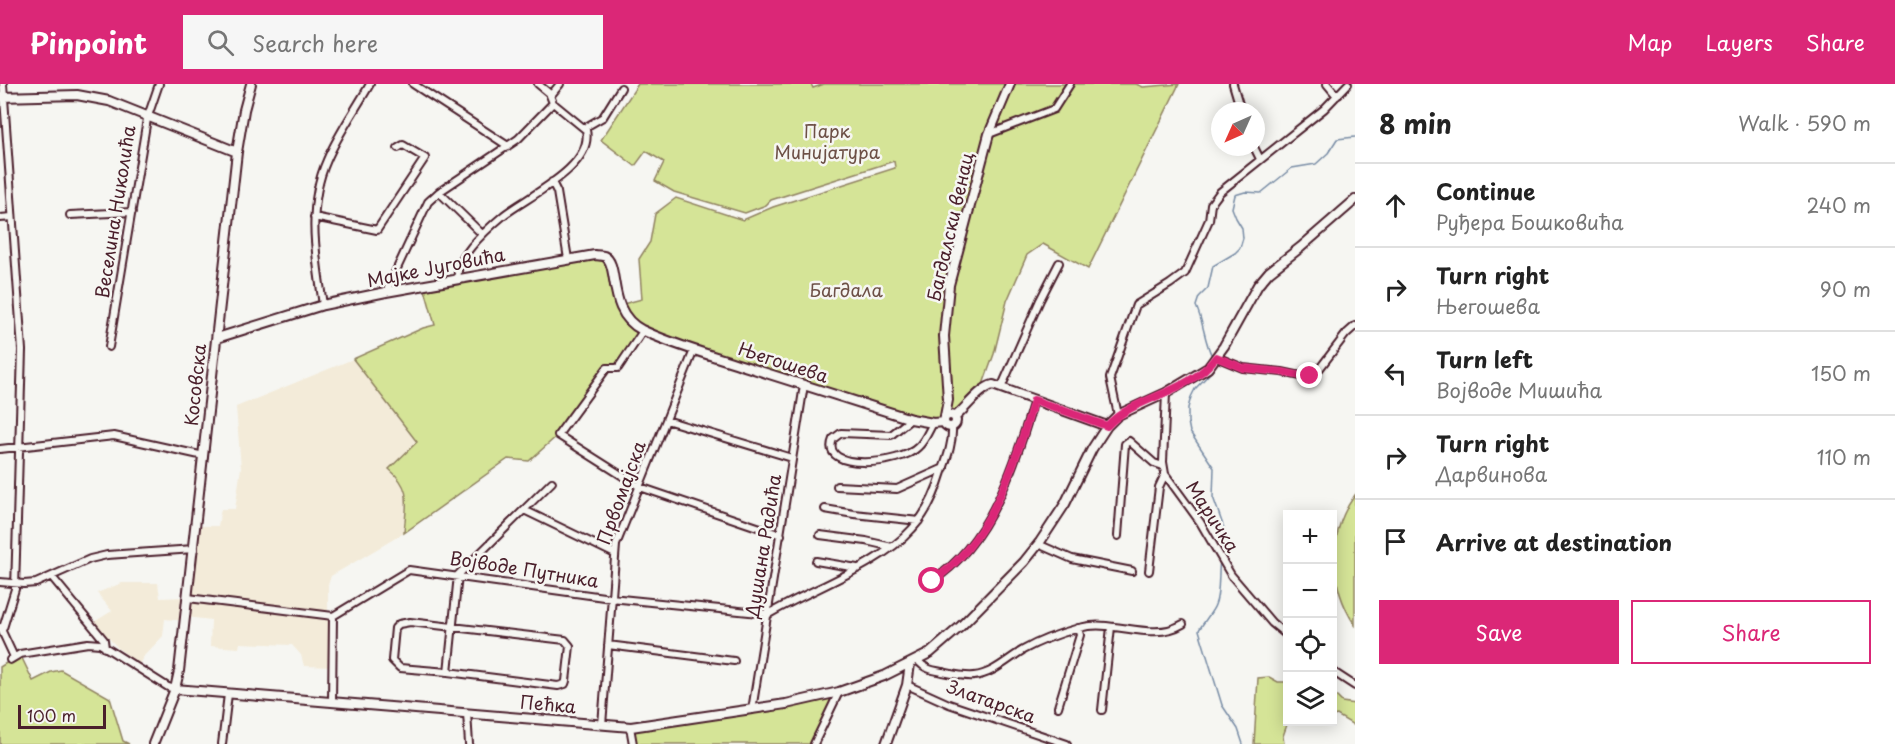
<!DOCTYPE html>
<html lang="en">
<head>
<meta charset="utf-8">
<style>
  :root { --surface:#fff; --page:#f6f6f6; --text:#222; --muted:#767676; --line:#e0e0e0; --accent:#db2777 }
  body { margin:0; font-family:"Playpen Sans",sans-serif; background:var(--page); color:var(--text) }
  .controls { position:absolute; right:18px; bottom:18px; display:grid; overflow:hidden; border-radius:0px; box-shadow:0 3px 15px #0003 }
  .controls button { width:54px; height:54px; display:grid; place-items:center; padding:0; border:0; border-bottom:2px solid var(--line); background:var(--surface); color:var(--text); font:30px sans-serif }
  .compass { position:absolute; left:1211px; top:18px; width:54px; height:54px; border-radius:50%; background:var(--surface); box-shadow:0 3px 15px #0003; rotate:225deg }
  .scale { position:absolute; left:18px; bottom:15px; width:88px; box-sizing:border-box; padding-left:6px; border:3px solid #4a1f2b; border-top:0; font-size:16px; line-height:21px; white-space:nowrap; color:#4a1f2b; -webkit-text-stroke:4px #f6f6f2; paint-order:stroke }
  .stop { position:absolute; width:18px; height:18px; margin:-14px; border:4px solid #db2777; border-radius:50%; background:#fff }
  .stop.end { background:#db2777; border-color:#fff; box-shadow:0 2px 6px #0008 }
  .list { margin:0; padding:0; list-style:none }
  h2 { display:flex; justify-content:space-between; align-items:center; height:78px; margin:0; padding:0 24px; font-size:26px }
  h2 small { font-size:20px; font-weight:400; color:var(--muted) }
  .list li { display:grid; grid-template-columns:39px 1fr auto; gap:18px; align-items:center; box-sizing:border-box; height:84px; padding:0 24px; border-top:2px solid var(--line) }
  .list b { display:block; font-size:22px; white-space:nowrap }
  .list p { margin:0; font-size:20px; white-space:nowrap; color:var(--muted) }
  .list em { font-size:20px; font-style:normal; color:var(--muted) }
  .actions { display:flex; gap:12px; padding:18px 24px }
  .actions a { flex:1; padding:14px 0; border:2px solid var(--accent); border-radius:0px; text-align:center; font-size:21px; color:var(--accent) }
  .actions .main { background:var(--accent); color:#fff }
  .icon { flex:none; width:33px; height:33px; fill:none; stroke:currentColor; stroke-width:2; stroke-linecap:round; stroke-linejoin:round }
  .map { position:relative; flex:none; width:1355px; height:660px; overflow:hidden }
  header { display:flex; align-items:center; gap:36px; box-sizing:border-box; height:84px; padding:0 30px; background:var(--accent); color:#fff }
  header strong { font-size:28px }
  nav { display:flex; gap:33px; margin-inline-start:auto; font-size:21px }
  .search { width:420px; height:54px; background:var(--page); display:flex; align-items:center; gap:15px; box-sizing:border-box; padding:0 21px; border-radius:0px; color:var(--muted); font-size:22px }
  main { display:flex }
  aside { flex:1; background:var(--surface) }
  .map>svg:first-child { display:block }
</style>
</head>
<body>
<header>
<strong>Pinpoint</strong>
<div class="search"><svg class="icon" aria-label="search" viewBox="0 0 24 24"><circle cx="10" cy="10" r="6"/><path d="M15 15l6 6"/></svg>Search here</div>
<nav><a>Map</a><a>Layers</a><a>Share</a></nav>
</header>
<main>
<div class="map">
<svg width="1355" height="660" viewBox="0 0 1355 660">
  <rect width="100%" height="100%" fill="#f6f6f2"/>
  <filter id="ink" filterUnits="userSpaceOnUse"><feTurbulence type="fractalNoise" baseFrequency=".0167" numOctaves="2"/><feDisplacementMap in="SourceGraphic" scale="12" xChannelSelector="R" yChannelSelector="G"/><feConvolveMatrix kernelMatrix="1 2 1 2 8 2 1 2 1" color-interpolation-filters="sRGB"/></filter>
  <g filter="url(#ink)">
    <path fill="#f3ebd9" d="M353,275l64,84 -18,34 8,13 -3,43 -73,43 -3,9v30l5,1v51l-29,-1 -3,-11 -9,-10 -52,-2 -1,5 -29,-2 1,-26 -25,-3 -1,4 -20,-2 -2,17 -20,21 -4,8 -21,-17 -24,-26 18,-11 -15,-18 25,-10h36l2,15 27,-1 12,-71h19l3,-17h14l6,-41 -5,-61z"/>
    <path fill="#d5e497" stroke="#908261" stroke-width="1.5" d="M638,0h173l2,4 11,-4h312l7,3 36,-3 -91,185 -45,-25 -16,11 -20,46 -13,53 -13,36 -28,26 -6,-1 -14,8 -290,-92 -25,37h-11l-49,67 -29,26 -21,-2 -104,74c2,-29 9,-44 -15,-64l28,-27 -64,-83 70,-31 12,-3 -11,-39 161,-30 24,4 10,45 23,-6 -3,-40 11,-17 5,-28 21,-16 67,22 30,-13 122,-39 -1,-7 -123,39 -5,5 -21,8 -71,-21 -19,-11 9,-19 -18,-11 -11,15 -34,-26z
      M1355,411v130c-26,-39 -28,-92 0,-130z
      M20,570l13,27 18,-9 10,-2 49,28 13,43 6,3h-129v-77z
      M1269,593l9,5h9l1,40 -5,14 1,8h-30l4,-66z
      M839,608l-25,52h-178l-5,-17z
      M1333,609l9,9 13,2v22l-18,-11 -4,1z"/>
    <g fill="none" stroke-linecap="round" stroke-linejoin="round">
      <path stroke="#788ca5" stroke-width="1.5" d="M1212,272c-8,-15 -8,-33 -16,-50l3,-9 9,-9 5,-22 22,-13 5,-5 3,-10 -1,-10 -6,-10 -4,-10 3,-13 10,-3 16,1 31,-25 24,-4 12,-11 9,-14 18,-2
        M1215,279l-2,7 -18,19 -4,8 -3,11v14l2,10 24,36 -1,29 11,31 4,17 -6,11
        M1220,476c-2,13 0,34 -5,45 -2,6 -12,18 -16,25l23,75 16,24 5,15"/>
      <defs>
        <path id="minor" d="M413,0l95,62
          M1233,0l8,27
          M1327,0l10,12
          M551,11l9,-11
          M584,44l19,-11 18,-29
          M989,50l65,-25 16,-25
          M1254,63l6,12
          M552,98l5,10 11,67
          M439,108l43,42
          M70,131l62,-3
          M314,133l63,13 48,-72 -22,-13 -5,3
          M0,134l12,-1
          M458,195c-2,-13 5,-21 13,-32 10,-12 21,-22 33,-32 24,-19 90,-48 82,-85l-33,-27 -4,-10 -11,-9
          M386,208l42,-90 11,-10 79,-53 35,-36
          M323,221c-7,-48 -17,-98 4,-145 11,-26 29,-51 43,-76
          M643,247l-25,37h-11l-49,67 82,52 141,48
          M109,263l38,-228 12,-35
          M1216,273l27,11 39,4 19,4h9l7,-4 29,-38 9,-8
          M1001,304l39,-88 19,-37
          M1166,309l-3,69 2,12 35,48 31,53 41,48 16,13
          M1118,331l-8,-37 26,-73 34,-21 15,-11 24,-53 2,-16 9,-12 104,-83 24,-25
          M911,335l-20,16 -50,-2 -8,6c-14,33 68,26 85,8 7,-6 11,-17 15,-24
          M666,336l126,38
          M0,365l114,-13 90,20
          M837,402l60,3 47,-21
          M825,425l29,5 65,7
          M524,426l91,44
          M820,451l46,6 26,6
          M1118,452l7,-92 4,-3 25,22 9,3
          M1038,460l34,15 60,12
          M816,477l41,7
          M1149,487l10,-84 6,-13
          M458,491l94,-93
          M52,493l52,63 1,8
          M932,497c58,-37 84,-118 102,-181
          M0,498l24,2 12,-1 54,-24 17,-4 87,-6
          M188,514l145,18 76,-46 202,28 158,16c44,-26 110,-48 143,-85 14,-15 24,-37 30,-57 5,-14 11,-29 10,-45
          M410,538l155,18 5,6 -4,35 -1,3 -7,2 -110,-14 -48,-4 -8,-8 3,-32 4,-4z
          M0,543l14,30
          M3,544l12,-39 7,-239 -19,-266
          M608,561l126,16
          M10,576l10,-6 68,-11 12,1 68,43 7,2
          M918,577c7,8 14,9 24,11 10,2 22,5 32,4 19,-2 34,-17 49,-26 16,-9 38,-17 56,-22 34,-10 72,15 104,-4
          M1332,587l23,15
          M448,588l10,-97
          M907,601l42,19 118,40
          M332,618l1,-86
          M1058,623l22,-72 -2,-7
          M752,626l52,-325
          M1102,626l9,-83
          M467,629l2,31
          M602,641l14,-180 78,-195
          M630,643l3,17
          M222,660l6,-50
          M814,660l25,-52"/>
        <path id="tertiary" d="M0,13l77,-2 32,6 128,51
          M217,254l106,-33 63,-13 209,-37c1,0 8,1 9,1 17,8 1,55 38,74 31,15 66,24 99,35 57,18 114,36 170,54l22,4 11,-1
          M944 337a6 6 0 1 1 12 0a6 6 0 1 1-12 0Z
          M945,332l3,-16 -4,-64 5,-51 40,-151 21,-50
          M955,333c11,-9 25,-29 38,-32l114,41
          M175,605l456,38 155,-23 53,-12 45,-16 46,-23 31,-27 63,-64 16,-20 25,-38 27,-55 15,-23 11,-11 48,-22 42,-25 16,-22 34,-61 11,-13 32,-25 54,-47
          M153,660l22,-55 4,-18 58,-519 7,-42 7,-26
          M886,660l21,-59 3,-21"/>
      </defs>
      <use href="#minor" stroke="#4a1f2b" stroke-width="10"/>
      <use href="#tertiary" stroke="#4a1f2b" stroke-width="12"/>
      <use href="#minor" stroke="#f6f6f2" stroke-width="6"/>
      <use href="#tertiary" stroke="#f6f6f2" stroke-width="8"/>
    </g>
  </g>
  <g fill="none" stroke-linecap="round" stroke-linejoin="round" filter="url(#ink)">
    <path stroke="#db2777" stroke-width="8" d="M932,497c58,-37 84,-119 102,-181l73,26c29,-31 81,-31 109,-69l27,11 39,4 19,4h9"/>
  </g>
  <g text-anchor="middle" stroke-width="5" stroke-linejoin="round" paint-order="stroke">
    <g font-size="18" fill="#6d5046" stroke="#f6f6f2">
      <text x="827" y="54">Парк<tspan x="827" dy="21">Минијатура</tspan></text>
      <text x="846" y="213">Багдала</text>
    </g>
    <g font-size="18" fill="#4a1f2b" stroke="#f6f6f2">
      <text transform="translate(116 128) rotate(-81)" y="6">Веселина Николића</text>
      <text transform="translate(951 143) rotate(-77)" y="6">Багдалски венац</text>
      <text transform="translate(436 184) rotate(-11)" y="6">Мајке Југовића</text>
      <text transform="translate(783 279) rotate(18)" y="6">Његошева</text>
      <text transform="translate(196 301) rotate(-84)" y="6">Косовска</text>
      <text transform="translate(622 409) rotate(-70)" y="6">Првомајска</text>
      <text transform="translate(1212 433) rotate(57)" y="6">Маричка</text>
      <text transform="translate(764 462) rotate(-81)" y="6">Душана Радића</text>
      <text transform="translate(524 486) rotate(9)" y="6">Војводе Путника</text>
      <text transform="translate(991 618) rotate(20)" y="6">Златарска</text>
      <text transform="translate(548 621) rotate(5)" y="6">Пећка</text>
    </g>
  </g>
</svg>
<div class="controls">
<button>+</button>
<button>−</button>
<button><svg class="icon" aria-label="locate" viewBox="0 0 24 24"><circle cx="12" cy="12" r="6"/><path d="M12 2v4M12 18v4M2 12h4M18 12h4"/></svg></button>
<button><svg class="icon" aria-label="layers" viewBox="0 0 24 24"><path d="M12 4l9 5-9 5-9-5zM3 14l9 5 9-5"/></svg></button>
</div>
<svg class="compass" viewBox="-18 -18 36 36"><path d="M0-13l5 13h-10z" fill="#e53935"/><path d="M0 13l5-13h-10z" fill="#767676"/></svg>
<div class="scale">100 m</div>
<div class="stop" style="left:932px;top:497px"></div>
<div class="stop end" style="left:1310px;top:292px"></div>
</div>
<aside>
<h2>8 min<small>Walk · 590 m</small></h2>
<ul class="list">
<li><svg class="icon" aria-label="ahead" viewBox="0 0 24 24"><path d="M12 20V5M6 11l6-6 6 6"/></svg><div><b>Continue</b><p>Руђера Бошковића</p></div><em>240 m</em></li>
<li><svg class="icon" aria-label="right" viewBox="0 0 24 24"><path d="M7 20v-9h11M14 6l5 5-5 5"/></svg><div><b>Turn right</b><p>Његошева</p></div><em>90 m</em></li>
<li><svg class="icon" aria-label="left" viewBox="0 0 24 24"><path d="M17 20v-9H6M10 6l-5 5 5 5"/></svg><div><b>Turn left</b><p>Војводе Мишића</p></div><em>150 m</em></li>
<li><svg class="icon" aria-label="right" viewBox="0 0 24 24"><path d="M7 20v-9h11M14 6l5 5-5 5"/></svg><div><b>Turn right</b><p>Дарвинова</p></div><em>110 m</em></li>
<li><svg class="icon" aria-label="arrive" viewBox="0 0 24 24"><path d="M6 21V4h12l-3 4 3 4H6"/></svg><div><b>Arrive at destination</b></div></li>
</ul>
<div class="actions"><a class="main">Save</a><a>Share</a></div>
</aside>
</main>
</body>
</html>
